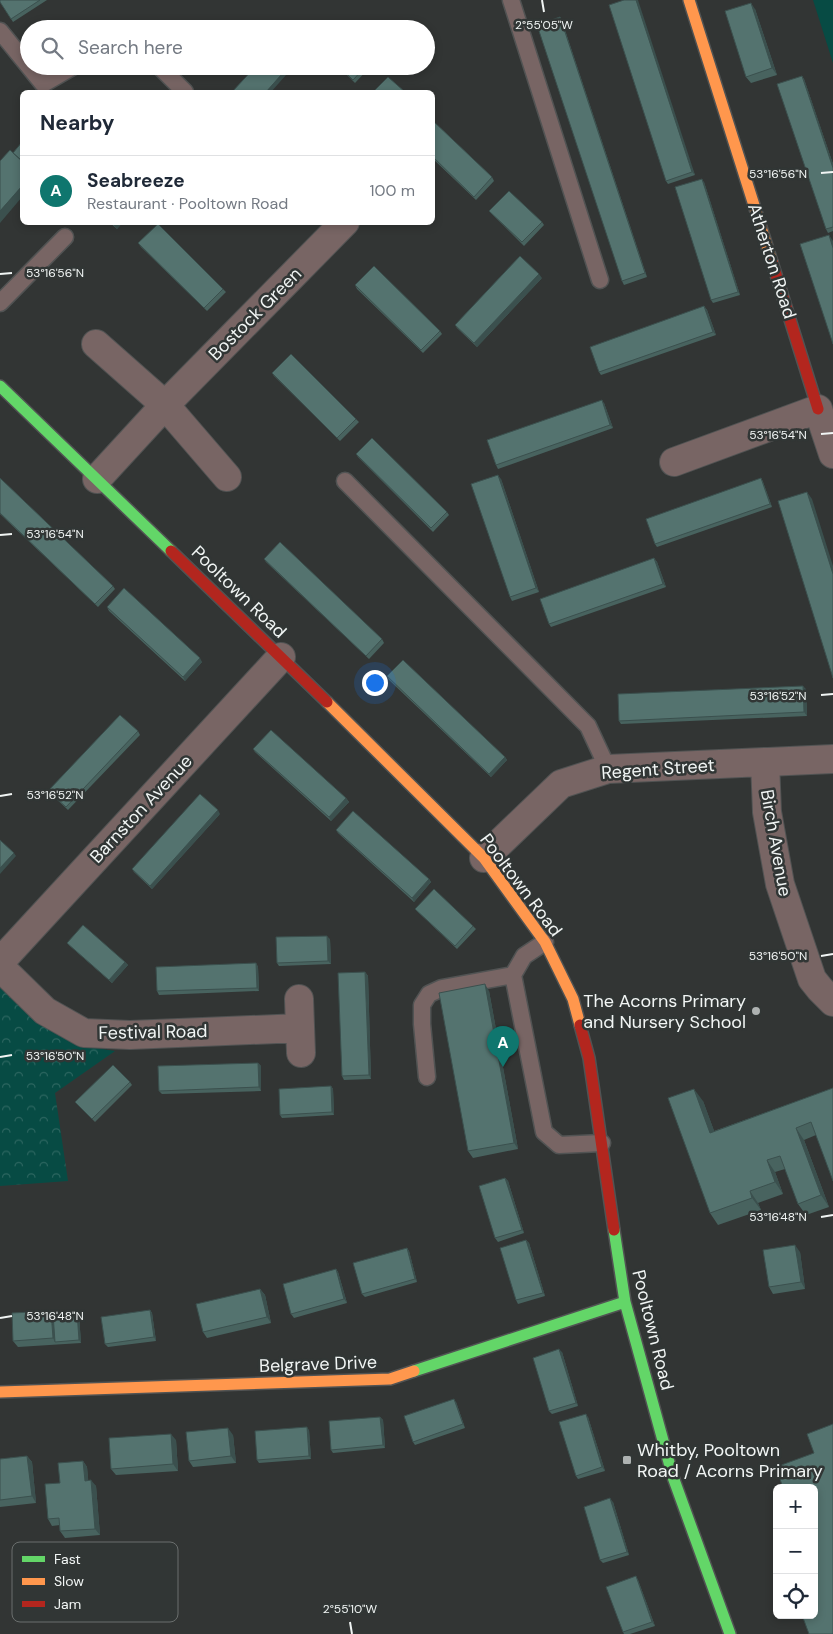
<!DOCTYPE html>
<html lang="en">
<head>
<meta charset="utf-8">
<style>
  :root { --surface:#fff; --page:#f2f2f3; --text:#1f2937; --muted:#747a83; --line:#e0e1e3; --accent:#0f766e }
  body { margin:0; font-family:"DM Sans",sans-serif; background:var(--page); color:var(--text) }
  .controls { position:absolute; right:15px; bottom:15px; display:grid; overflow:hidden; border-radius:8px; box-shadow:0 2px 8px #0003 }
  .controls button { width:45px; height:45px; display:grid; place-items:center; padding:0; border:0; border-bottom:1px solid var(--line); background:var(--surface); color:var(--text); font:25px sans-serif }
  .you { position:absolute; left:374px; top:682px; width:18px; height:18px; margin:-12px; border:4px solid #fff; border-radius:50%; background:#1a73e8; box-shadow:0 0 0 8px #1a73e833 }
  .badge { display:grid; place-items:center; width:32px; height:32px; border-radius:50%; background:var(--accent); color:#fff; font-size:16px; font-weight:700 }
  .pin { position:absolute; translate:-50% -41px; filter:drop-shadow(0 1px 2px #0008) }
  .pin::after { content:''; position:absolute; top:26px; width:18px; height:15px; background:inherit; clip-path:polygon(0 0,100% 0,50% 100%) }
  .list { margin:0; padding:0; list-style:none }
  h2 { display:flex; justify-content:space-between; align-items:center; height:65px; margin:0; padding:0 20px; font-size:21px }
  h2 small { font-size:16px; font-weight:400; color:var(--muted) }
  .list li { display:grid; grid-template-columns:32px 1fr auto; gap:15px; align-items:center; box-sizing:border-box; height:70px; padding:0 20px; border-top:1px solid var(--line) }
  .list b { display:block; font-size:19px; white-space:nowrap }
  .list p { margin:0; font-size:16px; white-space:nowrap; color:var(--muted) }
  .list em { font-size:16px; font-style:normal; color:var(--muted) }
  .icon { flex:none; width:28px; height:28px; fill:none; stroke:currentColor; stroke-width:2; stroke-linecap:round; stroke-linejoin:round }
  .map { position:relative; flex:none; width:833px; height:1634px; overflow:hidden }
  .search { position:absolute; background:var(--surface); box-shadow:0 2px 8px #0003; left:20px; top:20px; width:415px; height:55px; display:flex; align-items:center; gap:12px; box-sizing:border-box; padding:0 18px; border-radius:28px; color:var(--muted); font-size:19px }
  .panel { position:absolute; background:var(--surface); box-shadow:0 2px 8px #0003; left:20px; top:90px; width:415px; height:135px; border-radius:8px }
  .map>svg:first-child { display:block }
</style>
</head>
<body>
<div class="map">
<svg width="833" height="1634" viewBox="0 0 833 1634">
  <defs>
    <pattern id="forest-crowns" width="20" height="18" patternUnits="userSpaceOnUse" patternTransform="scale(1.25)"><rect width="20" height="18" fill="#074b44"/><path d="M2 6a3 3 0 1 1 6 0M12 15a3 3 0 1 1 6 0" fill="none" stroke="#2c6660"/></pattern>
  </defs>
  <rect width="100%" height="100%" fill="#323534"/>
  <path fill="url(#forest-crowns)" d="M0,985l31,31 46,29 38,6 -60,42 13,88 -68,5z"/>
  <path fill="#074b44" d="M813,0h20v63z"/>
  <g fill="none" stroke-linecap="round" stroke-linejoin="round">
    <defs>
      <path id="lane" d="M511,0l89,280
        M0,31l43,53 31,-18
        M159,66l26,26
        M0,303l65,-66
        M345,481l243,245 20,43
        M545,942l-21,14 -11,19 31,157 15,13 43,-2
        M427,1077l-5,-53v-19l7,-11 13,-6 71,-13"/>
      <path id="street" d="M96,344l69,61 62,72
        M674,462l144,-53 15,45
        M97,479l68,-74 180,-183
        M765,762l2,50 13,72 32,95 8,10 13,13
        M484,858l77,-74 47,-15 225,-10
        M0,962l281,-305
        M0,967l45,44 39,22 46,2 170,-7
        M299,999l2,54"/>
      <path id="fast" d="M0,386l171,165
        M614,1230l11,72 48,175 57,157
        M414,1371l211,-69"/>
      <path id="slow" d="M689,0l83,262
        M327,702l157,156 61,84 28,57 7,26
        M0,1392l390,-13 24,-8"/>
      <path id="jam" d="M772,262l46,147
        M171,551l156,151
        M580,1025l9,33 25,172"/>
    </defs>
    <use href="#lane" stroke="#515353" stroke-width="19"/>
    <use href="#street" stroke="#515353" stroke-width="30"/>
    <use href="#fast" stroke="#515353" stroke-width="14"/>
    <use href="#slow" stroke="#515353" stroke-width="14"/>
    <use href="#jam" stroke="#515353" stroke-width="14"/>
    <use href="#lane" stroke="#786564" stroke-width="16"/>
    <use href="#street" stroke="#786564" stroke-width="28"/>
    <use href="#fast" stroke="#63d668" stroke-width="11"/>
    <use href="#slow" stroke="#ff974d" stroke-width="11"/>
    <use href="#jam" stroke="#b3261e" stroke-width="11"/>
  </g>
  <path fill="#48635f" d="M0,0h47l-34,22 -13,-20z
    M624,0l71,175 -27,9 -2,-3z
    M755,9l22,66 -26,8 -5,-6z
    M560,17l2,4 85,256 -23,8 -2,-4z
    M338,66h33l-16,17z
    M802,76l2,3 29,85v67l-5,2 -2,-4z
    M432,120l60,57 2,4 -18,19 -44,-42z
    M704,182l36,113 -27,8 -2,-3z
    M489,211l53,11 2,3 -20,21z
    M109,222h14l-6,7z
    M138,243l85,46 3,3 -19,19 -66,-64z
    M542,278l-65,69 -20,-19 -2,-3z
    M355,285l85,46 2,3 -19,19 -66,-64z
    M704,306l3,4 9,25 -115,40 -2,-3z
    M272,373l84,46 3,3 -19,19 -66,-65z
    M604,403l9,25 -115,41 -2,-4z
    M356,454l91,58 2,3 -16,17 -75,-75z
    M0,478l113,108 2,3 -17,18 -98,-93z
    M761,478l2,4 9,25 -115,40 -2,-3z
    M501,479l38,113 -27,9 -2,-4z
    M654,558l3,4 9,25 -115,40 -2,-3z
    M264,559l118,80 2,4 -15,16 -103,-97z
    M107,607l95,55 -17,19 -76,-70z
    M387,676l118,81 2,3 -16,17 -102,-97z
    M806,689l1,27 -186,8 -2,-3z
    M138,731l2,4 -72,75 -17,-16 -3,-3z
    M253,749l93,49 3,4 -18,19 -76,-69z
    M220,814l-68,75 -18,-17 -2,-3z
    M336,830l93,49 2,3 -17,20 -76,-69z
    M415,909l58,17 3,3 -19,20 -39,-37z
    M330,939l1,25 -52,2 -2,-3z
    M67,943l58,19 3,3 -16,18 -42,-37z
    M256,963l2,4 1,24 -100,4 -2,-4z
    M365,972l3,4 3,103 -27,1 -2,-4z
    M489,991l29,158 -45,9 -5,-7z
    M258,1063l3,3v25l-99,3 -3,-3z
    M130,1082l2,3 -37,37 -20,-20z
    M331,1086l2,3 1,26 -52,3 -2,-3z
    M833,1088l-17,47 -12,5 25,67 -23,8 -8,-11 -13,-35 -10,3 8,22 -25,9 3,7 -43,15 -8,-12 -7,-112 11,30z
    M505,1178l3,3 16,52 -26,9 -3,-4z
    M526,1240l3,3 16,53 -27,8 -2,-4z
    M407,1248l2,3 8,31 -52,15 -3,-3z
    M800,1252l5,37 -32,5 -4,-7z
    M336,1269l2,3 9,31 -53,15 -3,-4z
    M260,1289l5,6 6,28 -64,15 -4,-6z
    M150,1310l2,3 4,28 -48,6 -3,-3z
    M53,1314l26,1 2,28 -63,4 -5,-6z
    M562,1352l16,54 -26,8 -3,-3z
    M456,1402l9,26 -50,17 -2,-3z
    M380,1417l3,3 2,28 -52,5 -2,-3z
    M588,1417l17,54 -27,8 -2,-3z
    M309,1430l2,29 -52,4 -2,-3z
    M233,1435l3,28 -43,4 -4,-6z
    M176,1440l2,31 -62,4 -5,-6z
    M27,1456l5,6 4,41 -36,4v-48z
    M83,1461l4,6 1,13 8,6 4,49 -35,3 -5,-7v-6l-8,1 -4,-7 12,-36z
    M613,1502l16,53 -26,8 -3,-3z
    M638,1580l17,46 -25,8h-6l-1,-2z"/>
  <path fill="#3b504e" d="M636,0h2l57,175 -3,-3z
    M751,3l4,6 22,66 -5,-7z
    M560,17l2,4 85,256 -2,-4z
    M289,66h5l-23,26h-5z
    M802,76l2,3 29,85v4z
    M702,179l2,3 36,113 -2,-3z
    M22,186v11l-22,26v-12z
    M113,222h10l-6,7 -5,-6z
    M829,235l4,6v7z
    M539,274l3,4 -65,69 -3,-4z
    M704,306l3,4 9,25 -3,-3z
    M602,400l2,3 9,25 -3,-3z
    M498,475l3,4 38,113 -3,-4z
    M761,478l2,4 9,25 -2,-3z
    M807,492l5,7 21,67v8z
    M654,558l3,4 9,25 -3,-3z
    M200,658l2,4 -17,19 -2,-4z
    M803,686l3,3 1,27 -3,-4z
    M505,757l2,3 -16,17 -2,-3z
    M346,798l3,4 -18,19 -2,-4z
    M218,810l2,4 -68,75 -2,-3z
    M14,853l2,3 -16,18v-6z
    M429,879l2,3 -17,20 -2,-4z
    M327,936l3,3 1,25 -3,-3z
    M125,962l3,3 -16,18 -3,-3z
    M256,963l2,4 1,24 -2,-3z
    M365,972l3,4 3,103 -2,-4z
    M485,984l4,7 29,158 -4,-6z
    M258,1063l3,3v25l-2,-4z
    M331,1086l2,3 1,26 -2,-3z
    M694,1089l9,12 16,43 -9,-11z
    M796,1128l8,12 25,67 -8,-12z
    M767,1160l8,12 8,22 -8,-12z
    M505,1178l3,3 16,52 -2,-3z
    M750,1191l8,12 3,7 -9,-12z
    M526,1240l3,3 16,53 -2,-3z
    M795,1245l5,7 5,37 -4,-7z
    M407,1248l2,3 8,31 -2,-3z
    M336,1269l2,3 9,31 -3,-4z
    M260,1289l5,6 6,28 -4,-6z
    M150,1310l2,3 4,28 -2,-4z
    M51,1311l4,6v25l-2,-4z
    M77,1312l2,3 2,28 -2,-3z
    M559,1349l3,3 16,54 -2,-3z
    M454,1399l2,3 9,26 -2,-4z
    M586,1414l2,3 17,54 -3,-4z
    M380,1417l3,3 2,28 -2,-3z
    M307,1427l2,3 2,29 -2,-3z
    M228,1428l5,7 3,28 -5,-7z
    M171,1434l5,6 2,31 -5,-7z
    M27,1456l5,6 4,41 -4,-7z
    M83,1461l4,6 2,20 -4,-6z
    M91,1480l5,6 4,49 -5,-6z
    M610,1498l3,4 16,53 -2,-3z
    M636,1576l2,4 17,46 -3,-4z"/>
  <path fill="#54736f" stroke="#3b504e" d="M0,0h40l-29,19 -11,-17z
    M624,0h12l56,172 -26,9 -57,-176z
    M751,3l21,65 -26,9 -21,-66z
    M560,17l85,256 -23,8 -85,-256z
    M256,66h33l-23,26h-34z
    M339,66h27l-13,14z
    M802,76l31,92v59l-7,2 -49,-145z
    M388,77l17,15h-32z
    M432,120l60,57 -18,20 -42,-41z
    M22,142v19l-9,-8z
    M10,150l12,11v25l-22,25v-50z
    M702,179l36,113 -27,8 -36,-113z
    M509,191l33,31 -20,20 -33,-31z
    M158,224l65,65 -19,19 -66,-65z
    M829,235l4,13v96l-33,-100z
    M520,256l19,18 -65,69 -19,-18z
    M374,266l66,65 -19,19 -66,-65z
    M704,306l9,26 -114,40 -9,-25z
    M291,354l65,65 -19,19 -65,-65z
    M602,400l8,25 -114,40 -9,-25z
    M372,438l75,74 -16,16 -75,-74z
    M498,475l38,113 -26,9 -39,-113z
    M0,478l113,108 -18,18 -95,-91z
    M761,478l9,26 -115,40 -9,-25z
    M807,492l26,82v104l-55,-177z
    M280,542l102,97 -16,17 -102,-97z
    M654,558l9,26 -114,40 -9,-25z
    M124,588l76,70 -17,19 -76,-70z
    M403,660l102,97 -16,17 -102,-98z
    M803,686l1,26 -185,9 -1,-27z
    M120,715l18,16 -72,76 -18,-16z
    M271,730l75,68 -17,19 -76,-68z
    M200,794l18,16 -68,76 -18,-17z
    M353,811l76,68 -17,19 -76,-68z
    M0,840l14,13 -14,15z
    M434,889l39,37 -18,20 -40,-37z
    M83,925l42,37 -16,18 -42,-37z
    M327,936l1,25 -51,2 -1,-26z
    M256,963l1,25 -100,3 -1,-24z
    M365,972l4,103 -27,1 -4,-103z
    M485,984l29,159 -46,8 -29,-158z
    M258,1063l1,24 -100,4 -1,-25z
    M113,1065l17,17 -38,37 -17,-17z
    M331,1086l1,26 -52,3 -1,-26z
    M833,1088v93l-22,-59 -15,6 25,67 -23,9 -18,-48 -13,4 8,22 -25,9 2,7 -42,15 -42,-115 26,-9 16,44z
    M505,1178l17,52 -27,8 -16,-52z
    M526,1240l17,53 -27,7 -16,-52z
    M795,1245l6,37 -32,5 -6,-37z
    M407,1248l8,31 -53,15 -9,-31z
    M336,1269l8,30 -53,15 -8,-30z
    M260,1289l7,28 -64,15 -7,-28z
    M150,1310l4,27 -49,7 -4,-27z
    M51,1311l2,27 -40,3 -1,-28z
    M77,1312l2,28 -24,2 -2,-28z
    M559,1349l17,54 -27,8 -16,-53z
    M454,1399l9,25 -50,18 -9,-26z
    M586,1414l16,53 -26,9 -17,-54z
    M380,1417l3,28 -52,5 -2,-29z
    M833,1424v210h-24l-7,-19h12v-127h-31l-7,-21 38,-14 -7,-19z
    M307,1427l2,29 -52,4 -2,-29z
    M228,1428l3,28 -42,5 -3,-29z
    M171,1434l2,30 -62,5 -2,-31z
    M27,1456l5,40 -32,4v-41z
    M83,1461l2,20 6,-1 4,49 -35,2 -1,-13 -11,1 -3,-35 15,-1 -2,-20z
    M610,1498l17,54 -27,8 -16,-53z
    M636,1576l16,46 -29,10 -17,-45z"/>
  <path fill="none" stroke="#f1f5f4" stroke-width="2" d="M542,0l2,12M821,173l12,-1M0,274l12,-1M821,434l12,-1M0,535l12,-1M821,695l12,-1M0,796l12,-2M821,956l12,-2M0,1057l12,-2M821,1217l12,-2M0,1318l12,-2M350,1622l2,12"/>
  <g fill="#aeb2b1" stroke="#313635" stroke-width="2">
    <circle cx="756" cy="1011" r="5"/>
    <rect x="622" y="1455" width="10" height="10" rx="2.5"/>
  </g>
  <g text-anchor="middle" stroke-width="5" stroke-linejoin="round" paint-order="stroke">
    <g font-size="18" fill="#f1f5f4" stroke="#313635">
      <text transform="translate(772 261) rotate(72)" y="6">Atherton Road</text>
      <text transform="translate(255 314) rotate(-45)" y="6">Bostock Green</text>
      <text transform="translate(239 592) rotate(44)" y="6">Pooltown Road</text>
      <text transform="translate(658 769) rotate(-4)" y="6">Regent Street</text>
      <text transform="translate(141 809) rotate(-47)" y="6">Barnston Avenue</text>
      <text transform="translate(776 843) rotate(80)" y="6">Birch Avenue</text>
      <text transform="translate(521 885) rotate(53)" y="6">Pooltown Road</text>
      <text transform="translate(153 1032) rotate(-1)" y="6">Festival Road</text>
      <text transform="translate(653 1330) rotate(76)" y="6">Pooltown Road</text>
      <text transform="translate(318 1364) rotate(-2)" y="6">Belgrave Drive</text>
    </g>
    <g font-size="18" fill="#f1f5f4" stroke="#313635" text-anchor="end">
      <text x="746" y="1007">The Acorns Primary<tspan x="746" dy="21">and Nursery School</tspan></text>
      <text x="637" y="1456" text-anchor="start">Whitby, Pooltown<tspan x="637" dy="21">Road / Acorns Primary</tspan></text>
    </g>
  </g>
  <rect x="12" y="1542" width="166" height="80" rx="8" fill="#313635" stroke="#6b6f6e" stroke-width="1"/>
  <rect x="22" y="1556" width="23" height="6" fill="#63d668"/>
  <rect x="22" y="1578" width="23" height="7" fill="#ff974d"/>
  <rect x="22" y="1601" width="23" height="6" fill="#b3261e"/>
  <g font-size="14" fill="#f1f5f4">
    <text x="54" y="1564">Fast</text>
    <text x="54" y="1586">Slow</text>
    <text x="54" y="1609">Jam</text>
  </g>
  <g font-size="12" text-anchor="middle" fill="#f1f5f4" stroke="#313635" stroke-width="5" stroke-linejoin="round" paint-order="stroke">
    <text x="544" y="29">2°55'05"W</text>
    <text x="778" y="178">53°16'56"N</text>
    <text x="55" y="277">53°16'56"N</text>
    <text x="778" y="439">53°16'54"N</text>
    <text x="55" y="538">53°16'54"N</text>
    <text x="778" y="700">53°16'52"N</text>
    <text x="55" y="799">53°16'52"N</text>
    <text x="778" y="960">53°16'50"N</text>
    <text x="55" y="1060">53°16'50"N</text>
    <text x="778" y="1221">53°16'48"N</text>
    <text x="55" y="1320">53°16'48"N</text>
    <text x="350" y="1613">2°55'10"W</text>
  </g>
</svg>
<div class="controls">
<button>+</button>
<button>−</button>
<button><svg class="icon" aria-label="locate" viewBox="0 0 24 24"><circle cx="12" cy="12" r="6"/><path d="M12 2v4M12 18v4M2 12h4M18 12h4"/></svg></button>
</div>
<div class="you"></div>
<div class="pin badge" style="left:503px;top:1067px">A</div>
<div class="search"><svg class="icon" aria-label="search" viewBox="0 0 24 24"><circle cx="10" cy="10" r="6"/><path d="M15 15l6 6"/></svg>Search here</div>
<section class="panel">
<h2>Nearby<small></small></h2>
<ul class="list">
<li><span class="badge">A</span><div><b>Seabreeze</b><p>Restaurant · Pooltown Road</p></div><em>100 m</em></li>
</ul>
</section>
</div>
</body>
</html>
